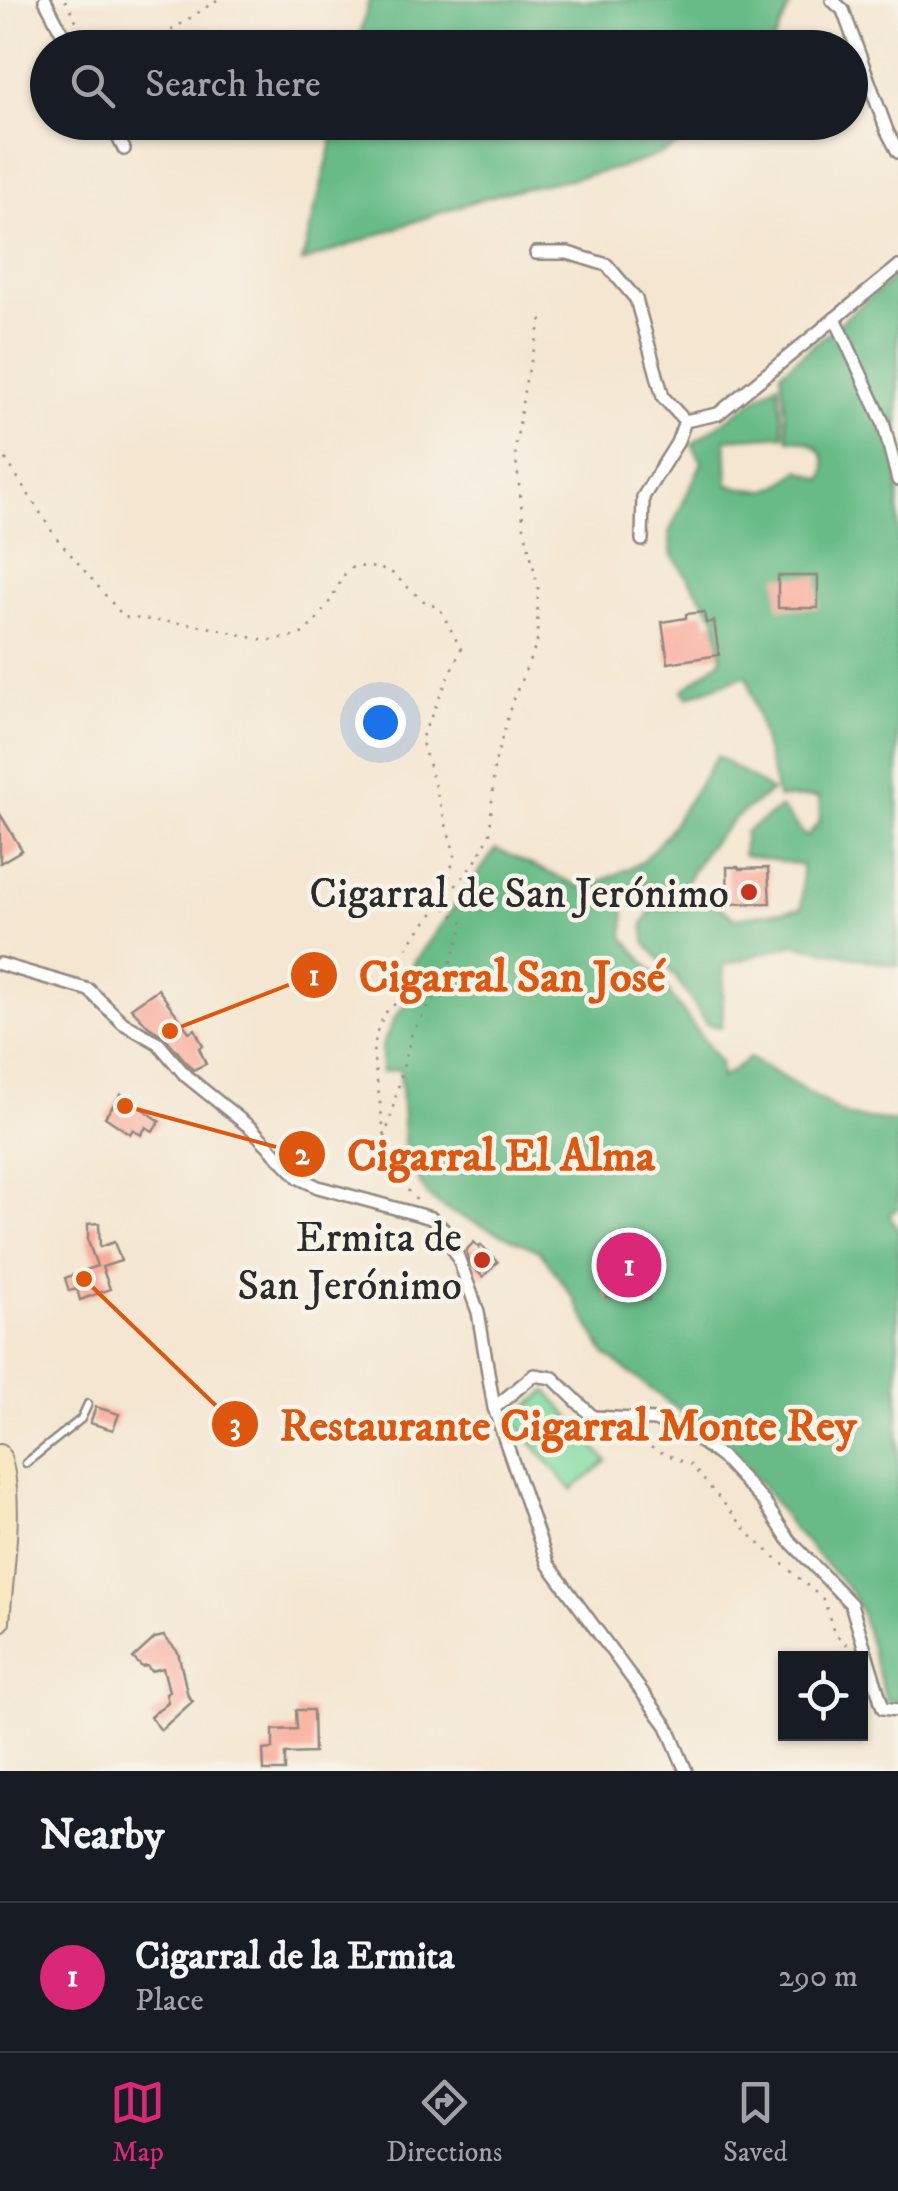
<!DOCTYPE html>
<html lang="en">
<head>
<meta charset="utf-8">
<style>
  :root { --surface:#171b24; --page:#242831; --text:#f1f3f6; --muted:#9ea1a6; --line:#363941; --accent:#db2777 }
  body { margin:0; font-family:"IM FELL DW Pica",serif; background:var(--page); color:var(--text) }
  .controls { position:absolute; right:30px; bottom:30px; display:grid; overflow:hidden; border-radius:0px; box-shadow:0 2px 8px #0004 }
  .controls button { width:90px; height:90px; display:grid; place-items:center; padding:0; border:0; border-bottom:2px solid var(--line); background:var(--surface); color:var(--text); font:50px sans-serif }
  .you { position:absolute; left:380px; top:722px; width:35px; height:35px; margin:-25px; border:8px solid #fff; border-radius:50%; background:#1a73e8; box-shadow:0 0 0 15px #1a73e833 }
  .badge { display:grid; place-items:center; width:65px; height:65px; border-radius:50%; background:var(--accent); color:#fff; font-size:32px; font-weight:700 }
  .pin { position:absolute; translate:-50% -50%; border:5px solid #fff; box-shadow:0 2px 10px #0006 }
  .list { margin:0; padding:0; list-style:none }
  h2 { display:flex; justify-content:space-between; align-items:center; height:130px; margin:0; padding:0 40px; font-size:42px }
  h2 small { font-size:32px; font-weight:400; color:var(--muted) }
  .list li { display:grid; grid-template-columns:65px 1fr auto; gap:30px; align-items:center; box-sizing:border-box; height:150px; padding:0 40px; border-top:2px solid var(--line) }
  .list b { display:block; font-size:38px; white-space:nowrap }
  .list p { margin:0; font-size:32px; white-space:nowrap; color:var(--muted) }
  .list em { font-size:32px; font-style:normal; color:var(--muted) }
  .icon { flex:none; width:55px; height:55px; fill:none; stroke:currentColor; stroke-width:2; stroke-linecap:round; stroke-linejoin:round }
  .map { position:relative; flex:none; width:898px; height:1771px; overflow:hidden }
  .search { position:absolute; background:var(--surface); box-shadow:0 2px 8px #0004; left:30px; right:30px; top:30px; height:110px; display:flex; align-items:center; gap:25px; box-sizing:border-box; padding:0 35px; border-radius:55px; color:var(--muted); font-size:38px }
  .sheet { height:280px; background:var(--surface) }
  nav { display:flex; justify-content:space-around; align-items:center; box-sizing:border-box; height:140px; border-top:2px solid var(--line); background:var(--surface); font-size:28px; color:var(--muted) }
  nav a { display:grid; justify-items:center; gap:5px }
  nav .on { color:var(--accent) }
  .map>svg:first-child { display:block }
</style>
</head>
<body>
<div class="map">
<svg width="898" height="1771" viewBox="0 0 898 1771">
  <rect width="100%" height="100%" fill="#f7f3e8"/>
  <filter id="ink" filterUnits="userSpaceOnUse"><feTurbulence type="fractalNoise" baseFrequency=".01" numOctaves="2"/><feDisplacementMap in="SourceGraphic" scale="20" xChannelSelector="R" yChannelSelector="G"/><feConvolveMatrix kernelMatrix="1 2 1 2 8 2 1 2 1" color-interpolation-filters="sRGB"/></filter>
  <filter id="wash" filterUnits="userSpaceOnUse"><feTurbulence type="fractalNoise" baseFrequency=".0048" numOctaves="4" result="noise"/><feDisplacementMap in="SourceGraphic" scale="40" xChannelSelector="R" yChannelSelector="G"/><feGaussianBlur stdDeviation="2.25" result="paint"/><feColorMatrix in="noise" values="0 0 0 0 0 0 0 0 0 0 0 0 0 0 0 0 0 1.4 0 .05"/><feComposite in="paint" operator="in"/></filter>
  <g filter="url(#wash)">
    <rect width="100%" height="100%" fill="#f4e6d1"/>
    <path fill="#81dba1" stroke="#568366" stroke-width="2.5" d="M547,1391l60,70 -35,29 -60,-70z"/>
    <path fill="#68bb87" stroke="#4a7359" stroke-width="2.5" d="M369,0h424l-22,47h-414z
      M337,123v-1l372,1c-57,52 -146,52 -217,73 -64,19 -127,44 -190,66z
      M898,274v692l-104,-22 -70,21 -2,62 -15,-3 -33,-49 -28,-31 -3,-20 9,-15 31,-2 19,-13 33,24 67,-10v-43l-59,-10 2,-23 36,-24 25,29 14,-16 -1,-24 -41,1 -31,-123 -60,22 -4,-7 39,-31 -6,-41 -44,-63 -3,-22 33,-71 -10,-18 86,-61 6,52 -58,4 2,46c38,7 41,11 72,-15l23,10c9,-27 -10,-41 -35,-41l-7,-67z
      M717,756l55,35 -37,27 -30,33 -27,44 -9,2 -11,-12 -14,-1 -19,17 -1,36 40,49 56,76 1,16 29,-20 99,59 49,5v86l-9,7 9,14v473l-12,-1 -25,-88 -11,-22 -58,-64 -31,-44 -80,-71 -77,-59 -31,-56 -33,-46 -92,-40 -20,-15 -23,-39 -5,-88 -18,3v-26l12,-26 17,-24 1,-31 84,-116 89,40 57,-27 24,-27z"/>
    <g id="blocks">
      <path fill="#f9ac9c" d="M778,576h40v32h-40z
        M704,612l2,11 8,-2 5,34 -51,8 -6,-41 24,-4v-4z
        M0,814l22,36 -22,13z
        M727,867h11l1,2 29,-1 2,35 -42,1z
        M158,989l31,43 6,-3 8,17 -4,2 7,16 -13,6 -28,-33 -16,-10 -18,-19z
        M121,1094l39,27 -7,10 -7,-4 -5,8 -8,-6 -3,5 -25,-17z
        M99,1223l1,24 14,-5 7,19 -19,6 8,22 -30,11 -3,-11 -8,2 -4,-13 32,-12 -9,-25v-17z
        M474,1242l5,6 2,-3 17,17 -15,15 -13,-13 -4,-14z
        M616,1243l32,2 -3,38h5l-1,17 -43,-3 1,-17 4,1 2,-31 2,-1z
        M96,1407l23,7 -6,16 -23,-7z
        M164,1636l14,16 10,44 5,5 -32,29 -11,-13 18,-15 -2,-8 3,-3 -6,-23 -12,3 -4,-5 -5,1 -9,-9 22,-20z
        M296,1710h17l1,43 -29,1v17h-21l-1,-21 10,-1v-19l24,-1z"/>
    </g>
  </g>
  <g filter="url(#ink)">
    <use href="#blocks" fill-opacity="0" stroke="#90887e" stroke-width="2.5"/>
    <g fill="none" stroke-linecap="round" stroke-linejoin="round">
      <defs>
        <path id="lane" d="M26,1463l55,-44 7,-15"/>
        <path id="street" d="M45,0l25,48
          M832,0l11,10 44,121 11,21
          M110,122l14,27
          M536,253h32l39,12 29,34 27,98 22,24
          M835,318l48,104 15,58
          M685,421l33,-7 180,-147
          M642,540l1,-43 34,-54 8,-22
          M0,964l89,26 34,33 35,20 28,33 66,53 47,49 19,9 113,31 12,11 15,28 20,55 16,96 54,156 119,162 19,45
          M494,1408l40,-33 19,3 40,39 62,3 36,14 33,25 40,43 25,38 62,64 32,104 15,2"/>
        <path id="secondary" d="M0,1454c16,43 3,122 0,168"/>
      </defs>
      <use href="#lane" stroke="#90887e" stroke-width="11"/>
      <use href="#street" stroke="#90887e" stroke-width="16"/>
      <use href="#secondary" stroke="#90887e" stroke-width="22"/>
      <path stroke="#90887e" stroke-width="2.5" stroke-dasharray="2.5 8" stroke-linecap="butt" d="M65,0l26,48
        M145,48l72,-48
        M0,450l55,86 69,81 80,9 63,15 32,-5 16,-14 15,-21 17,-31 9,-4 22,2 14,5 30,27 18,9 21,40 -40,90 34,116 -14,49 -32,39 -7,23 3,22 -3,11 -14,10 -10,18 -5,26 12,86 11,37 22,26
        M385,1138l27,-105 31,-49 21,-60 -23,-20 37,-46 12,-24 4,-68 18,-64 25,-59 1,-56 -14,-60 -9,-76 10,-67 17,-65
        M624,1431l30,18 37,16 63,74 70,61 10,33 17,15"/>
      <use href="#lane" stroke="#fff" stroke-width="6"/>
      <use href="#street" stroke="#fff" stroke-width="11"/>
      <use href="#secondary" stroke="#f8e8c3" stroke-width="18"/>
    </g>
  </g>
  <g fill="#c8321e" stroke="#f7f3e8" stroke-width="4">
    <circle cx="749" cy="892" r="10"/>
    <circle cx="482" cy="1260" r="10"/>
  </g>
  <g text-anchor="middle" stroke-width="9" stroke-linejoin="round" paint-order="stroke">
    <g font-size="42" fill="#2b2b2b" stroke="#f7f3e8" text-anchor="end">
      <text x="729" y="907">Cigarral de San Jerónimo</text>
      <text x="462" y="1251">Ermita de<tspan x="462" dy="48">San Jerónimo</tspan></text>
    </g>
  </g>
  <path fill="none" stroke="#df570e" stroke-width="4" d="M170 1031L314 975M125 1106L302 1154M84 1279L235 1424"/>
  <g fill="#df570e" stroke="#f7f3e8" stroke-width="4">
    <circle cx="170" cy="1031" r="10"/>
    <circle cx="125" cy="1106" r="10"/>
    <circle cx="84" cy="1279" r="10"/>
    <circle cx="314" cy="975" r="25"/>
    <circle cx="302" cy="1154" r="25"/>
    <circle cx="235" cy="1424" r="25"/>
  </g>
  <g font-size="30" text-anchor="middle" font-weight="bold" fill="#fff">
    <text x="314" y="985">1</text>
    <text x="302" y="1164">2</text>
    <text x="235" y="1434">3</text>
  </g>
  <g font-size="45" text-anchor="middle" font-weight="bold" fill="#df570e" stroke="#f7f3e8" stroke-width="9" stroke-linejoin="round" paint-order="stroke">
    <text x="512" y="991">Cigarral San José</text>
    <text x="501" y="1170">Cigarral El Alma</text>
    <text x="568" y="1440">Restaurante Cigarral Monte Rey</text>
  </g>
</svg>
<div class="controls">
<button><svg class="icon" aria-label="locate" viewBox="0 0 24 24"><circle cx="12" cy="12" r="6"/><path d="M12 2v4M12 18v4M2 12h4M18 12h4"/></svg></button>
</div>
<div class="you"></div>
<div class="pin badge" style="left:629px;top:1265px">1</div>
<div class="search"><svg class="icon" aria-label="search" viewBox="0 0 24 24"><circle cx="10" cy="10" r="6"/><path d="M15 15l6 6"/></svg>Search here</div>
</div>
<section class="sheet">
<h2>Nearby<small></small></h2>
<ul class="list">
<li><span class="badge">1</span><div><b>Cigarral de la Ermita</b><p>Place</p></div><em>290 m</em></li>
</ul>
</section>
<nav>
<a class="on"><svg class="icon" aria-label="map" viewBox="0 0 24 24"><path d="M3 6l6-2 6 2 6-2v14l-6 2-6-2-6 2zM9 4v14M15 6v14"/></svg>Map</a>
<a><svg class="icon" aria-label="directions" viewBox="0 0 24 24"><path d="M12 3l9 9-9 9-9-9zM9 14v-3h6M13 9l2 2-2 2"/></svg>Directions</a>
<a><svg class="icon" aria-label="saved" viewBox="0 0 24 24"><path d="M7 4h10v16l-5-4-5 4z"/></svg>Saved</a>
</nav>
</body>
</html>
